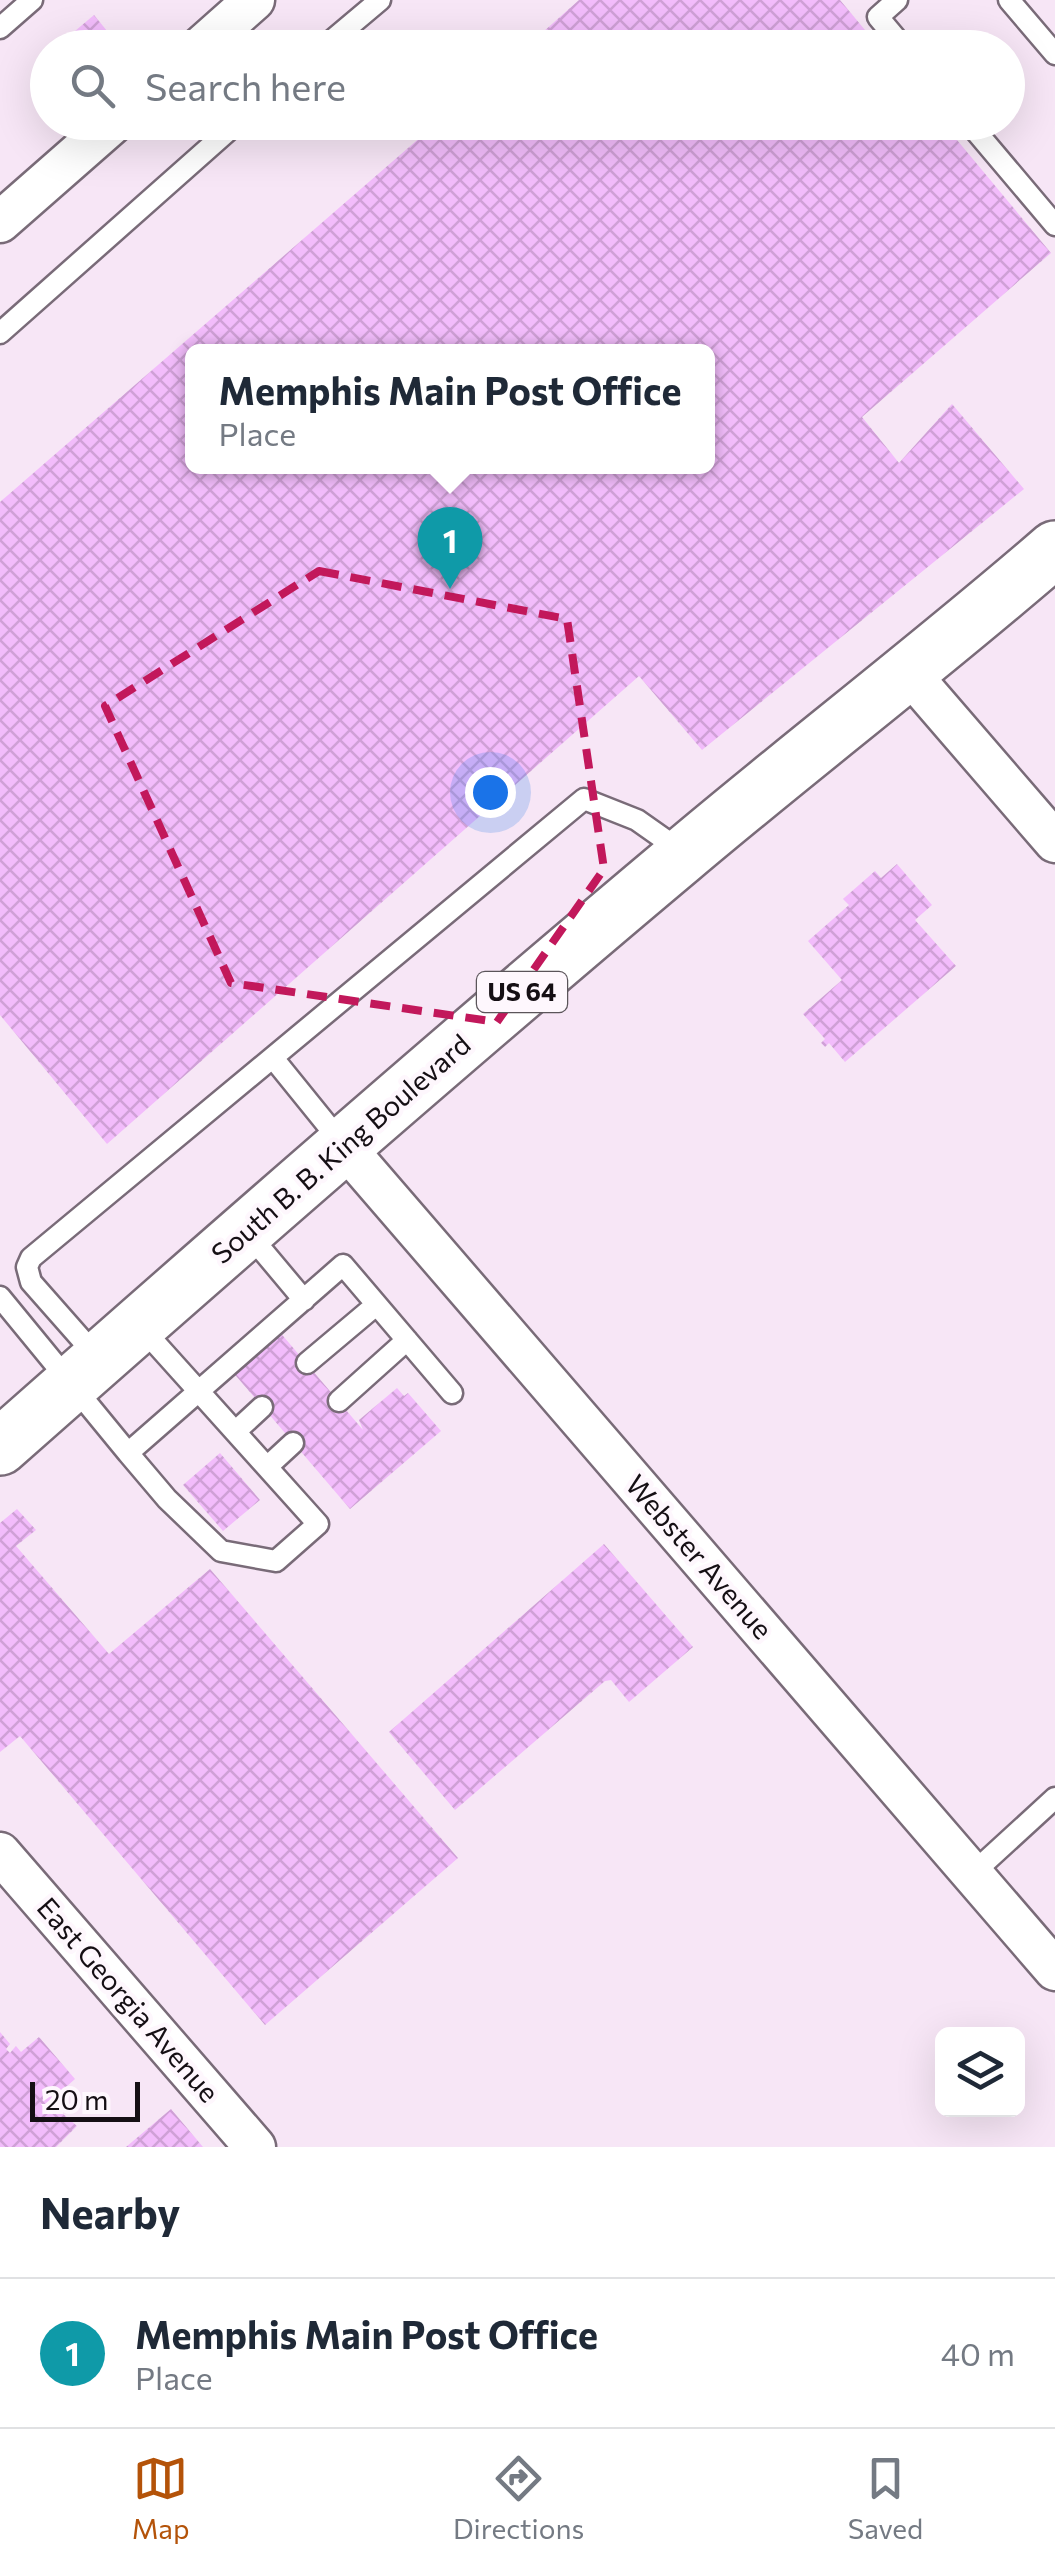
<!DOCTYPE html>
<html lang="en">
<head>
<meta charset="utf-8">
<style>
  :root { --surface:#fff; --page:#f6f6f7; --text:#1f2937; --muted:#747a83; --line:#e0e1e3; --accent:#b45309 }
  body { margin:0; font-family:Commissioner,sans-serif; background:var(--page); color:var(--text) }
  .controls { position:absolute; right:30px; bottom:30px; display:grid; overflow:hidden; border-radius:15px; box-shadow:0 10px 40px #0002 }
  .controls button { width:90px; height:90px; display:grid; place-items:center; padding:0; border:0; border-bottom:2px solid var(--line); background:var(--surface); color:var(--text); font:50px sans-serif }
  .scale { position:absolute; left:30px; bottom:25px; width:110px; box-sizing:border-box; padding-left:10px; border:5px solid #150f14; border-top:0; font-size:28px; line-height:35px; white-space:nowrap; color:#150f14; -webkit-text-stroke:8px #fef7fd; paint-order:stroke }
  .you { position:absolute; left:490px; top:792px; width:35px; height:35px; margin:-25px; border:8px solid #fff; border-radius:50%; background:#1a73e8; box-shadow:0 0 0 15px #1a73e833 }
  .badge { display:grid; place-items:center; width:65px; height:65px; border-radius:50%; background:var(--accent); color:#fff; font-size:32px; font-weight:700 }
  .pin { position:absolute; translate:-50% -82px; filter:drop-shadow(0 2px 5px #0008) }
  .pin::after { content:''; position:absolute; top:52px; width:35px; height:30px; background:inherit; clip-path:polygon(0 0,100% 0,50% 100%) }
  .popup { position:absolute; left:185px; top:344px; width:530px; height:130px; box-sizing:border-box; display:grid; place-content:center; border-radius:15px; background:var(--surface); filter:drop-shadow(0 2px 8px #0005); font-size:32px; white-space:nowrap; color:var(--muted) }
  .popup b { font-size:38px; color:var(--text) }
  .popup::after { content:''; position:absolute; left:50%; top:100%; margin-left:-20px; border:20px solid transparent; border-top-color:var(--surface) }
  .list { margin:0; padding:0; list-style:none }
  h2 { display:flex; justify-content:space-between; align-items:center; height:130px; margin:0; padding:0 40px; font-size:42px }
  h2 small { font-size:32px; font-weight:400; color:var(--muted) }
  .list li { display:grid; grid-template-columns:65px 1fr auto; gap:30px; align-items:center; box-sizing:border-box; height:150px; padding:0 40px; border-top:2px solid var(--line) }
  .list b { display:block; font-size:38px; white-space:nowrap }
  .list p { margin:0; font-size:32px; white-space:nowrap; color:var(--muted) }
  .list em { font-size:32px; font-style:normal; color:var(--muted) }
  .icon { flex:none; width:55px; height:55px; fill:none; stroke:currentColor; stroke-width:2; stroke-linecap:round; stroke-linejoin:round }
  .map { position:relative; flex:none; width:1055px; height:2147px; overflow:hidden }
  .search { position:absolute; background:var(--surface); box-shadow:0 10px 40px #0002; left:30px; right:30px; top:30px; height:110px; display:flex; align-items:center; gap:25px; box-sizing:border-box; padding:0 35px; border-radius:55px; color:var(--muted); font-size:38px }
  .sheet { height:280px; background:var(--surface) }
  nav { display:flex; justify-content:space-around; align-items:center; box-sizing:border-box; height:140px; border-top:2px solid var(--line); background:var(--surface); font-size:28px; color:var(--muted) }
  nav a { display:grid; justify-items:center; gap:5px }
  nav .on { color:var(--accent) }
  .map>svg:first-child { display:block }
</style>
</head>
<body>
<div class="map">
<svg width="1055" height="2147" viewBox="0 0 1055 2147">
  <defs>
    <pattern id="building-cross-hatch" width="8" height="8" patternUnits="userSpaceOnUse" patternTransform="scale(2.5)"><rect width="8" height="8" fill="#f2bcfb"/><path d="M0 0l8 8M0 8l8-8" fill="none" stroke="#cfa0d6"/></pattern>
  </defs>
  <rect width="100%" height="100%" fill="#f7e6f6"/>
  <path fill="url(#building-cross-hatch)" fill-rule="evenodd" d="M579,0h261l40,48h-355z
    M94,15l27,33h-54l-5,-6z
    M438,122h504l109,131 -189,164 37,46 53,-59 72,85 -322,261 -63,-74 -532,468 -107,-129v-513zM192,352h516v114h-516z
    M897,864l35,41 -17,15 41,46 -111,96 -16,-19 -4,4 -4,-4 4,-4 -22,-25 39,-34 -34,-39 41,-36 -6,-6 32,-28 6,7z
    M278,1330l85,100 -4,-10 38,-32 7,8 4,-3 33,38 -91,78 -119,-139z
    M220,1453l40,47 -37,31 -40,-46z
    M17,1509l19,21 -20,16 93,108 101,-85 248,289 -193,167 -245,-289 -20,16v-229z
    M604,1544l89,103 -64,55 -18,-22 -6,1 -150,129 -66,-78z
    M0,2032l10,12 -4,5 4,4 6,-7 5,6 18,-15 36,42 -18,16 5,4 -8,7 23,20 -21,21h-56z
    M171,2109l32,38h-77z"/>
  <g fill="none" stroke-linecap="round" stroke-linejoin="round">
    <defs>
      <path id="service" d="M897,0l-19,17 26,31
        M1009,0l46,54
        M0,28l32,-28
        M323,48l57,-48
        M968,122l87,103
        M0,333l238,-211
        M273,1058l68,84
        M247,1232l57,68
        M0,1297l128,156
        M140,1326l178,198 -42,37 -55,-10 -54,-52 -39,-46 215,-188 109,128
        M98,1358l-67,-76 -4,-15 4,-9 553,-459 53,21 44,31
        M307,1363l69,-58
        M339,1401l68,-61
        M236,1431l26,-24
        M267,1467l26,-24
        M972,1874l83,-76"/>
      <path id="minor" d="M200,48l54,-48
        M0,222l114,-100
        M910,674l145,168
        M343,1145l712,825
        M0,1853l255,294"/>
      <path id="primary" d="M0,1447c225,-199 451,-397 681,-590 123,-104 252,-202 374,-308"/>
    </defs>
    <use href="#service" stroke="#796b78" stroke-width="25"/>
    <use href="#minor" stroke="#796b78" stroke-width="45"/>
    <use href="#primary" stroke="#796b78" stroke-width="60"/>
    <use href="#service" stroke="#fff" stroke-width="20"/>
    <use href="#minor" stroke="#fff" stroke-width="40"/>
    <use href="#primary" stroke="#fff" stroke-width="55"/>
  </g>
  <path fill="none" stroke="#c2185b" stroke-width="8" stroke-dasharray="20 12" stroke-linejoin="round" d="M319,571l248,48 37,250 -107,153 -266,-39 -126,-277z"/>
  <g text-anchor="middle" stroke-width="9" stroke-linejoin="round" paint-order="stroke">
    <rect fill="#fef7fd" stroke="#5b555a" stroke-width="2.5" x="477" y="972" width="90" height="40" rx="8"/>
    <g font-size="25" font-weight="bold" fill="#150f14">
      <text x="522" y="1001">US 64</text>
    </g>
    <g font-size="28" fill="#150f14" stroke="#fef7fd">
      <text transform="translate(341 1149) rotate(-41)" y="10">South B. B. King Boulevard</text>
      <text transform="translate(699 1557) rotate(49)" y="10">Webster Avenue</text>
      <text transform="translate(128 2000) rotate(49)" y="10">East Georgia Avenue</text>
    </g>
  </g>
</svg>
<div class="controls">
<button><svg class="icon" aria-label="layers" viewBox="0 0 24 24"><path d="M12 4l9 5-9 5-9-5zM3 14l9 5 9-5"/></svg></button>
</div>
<div class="scale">20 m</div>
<div class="you"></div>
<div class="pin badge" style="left:450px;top:589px;background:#0f9aa8">1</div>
<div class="popup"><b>Memphis Main Post Office</b>Place</div>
<div class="search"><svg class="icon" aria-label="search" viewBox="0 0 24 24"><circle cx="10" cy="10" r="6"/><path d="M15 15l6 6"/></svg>Search here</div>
</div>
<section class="sheet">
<h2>Nearby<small></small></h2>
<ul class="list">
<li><span class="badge" style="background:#0f9aa8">1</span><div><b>Memphis Main Post Office</b><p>Place</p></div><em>40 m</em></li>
</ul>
</section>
<nav>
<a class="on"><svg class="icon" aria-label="map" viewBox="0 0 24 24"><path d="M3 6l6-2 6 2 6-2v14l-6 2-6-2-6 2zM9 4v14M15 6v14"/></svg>Map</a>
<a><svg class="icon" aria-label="directions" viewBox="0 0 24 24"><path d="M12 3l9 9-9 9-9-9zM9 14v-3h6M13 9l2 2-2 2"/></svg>Directions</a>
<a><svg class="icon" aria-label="saved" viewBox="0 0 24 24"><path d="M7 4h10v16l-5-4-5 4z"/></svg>Saved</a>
</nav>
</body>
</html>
